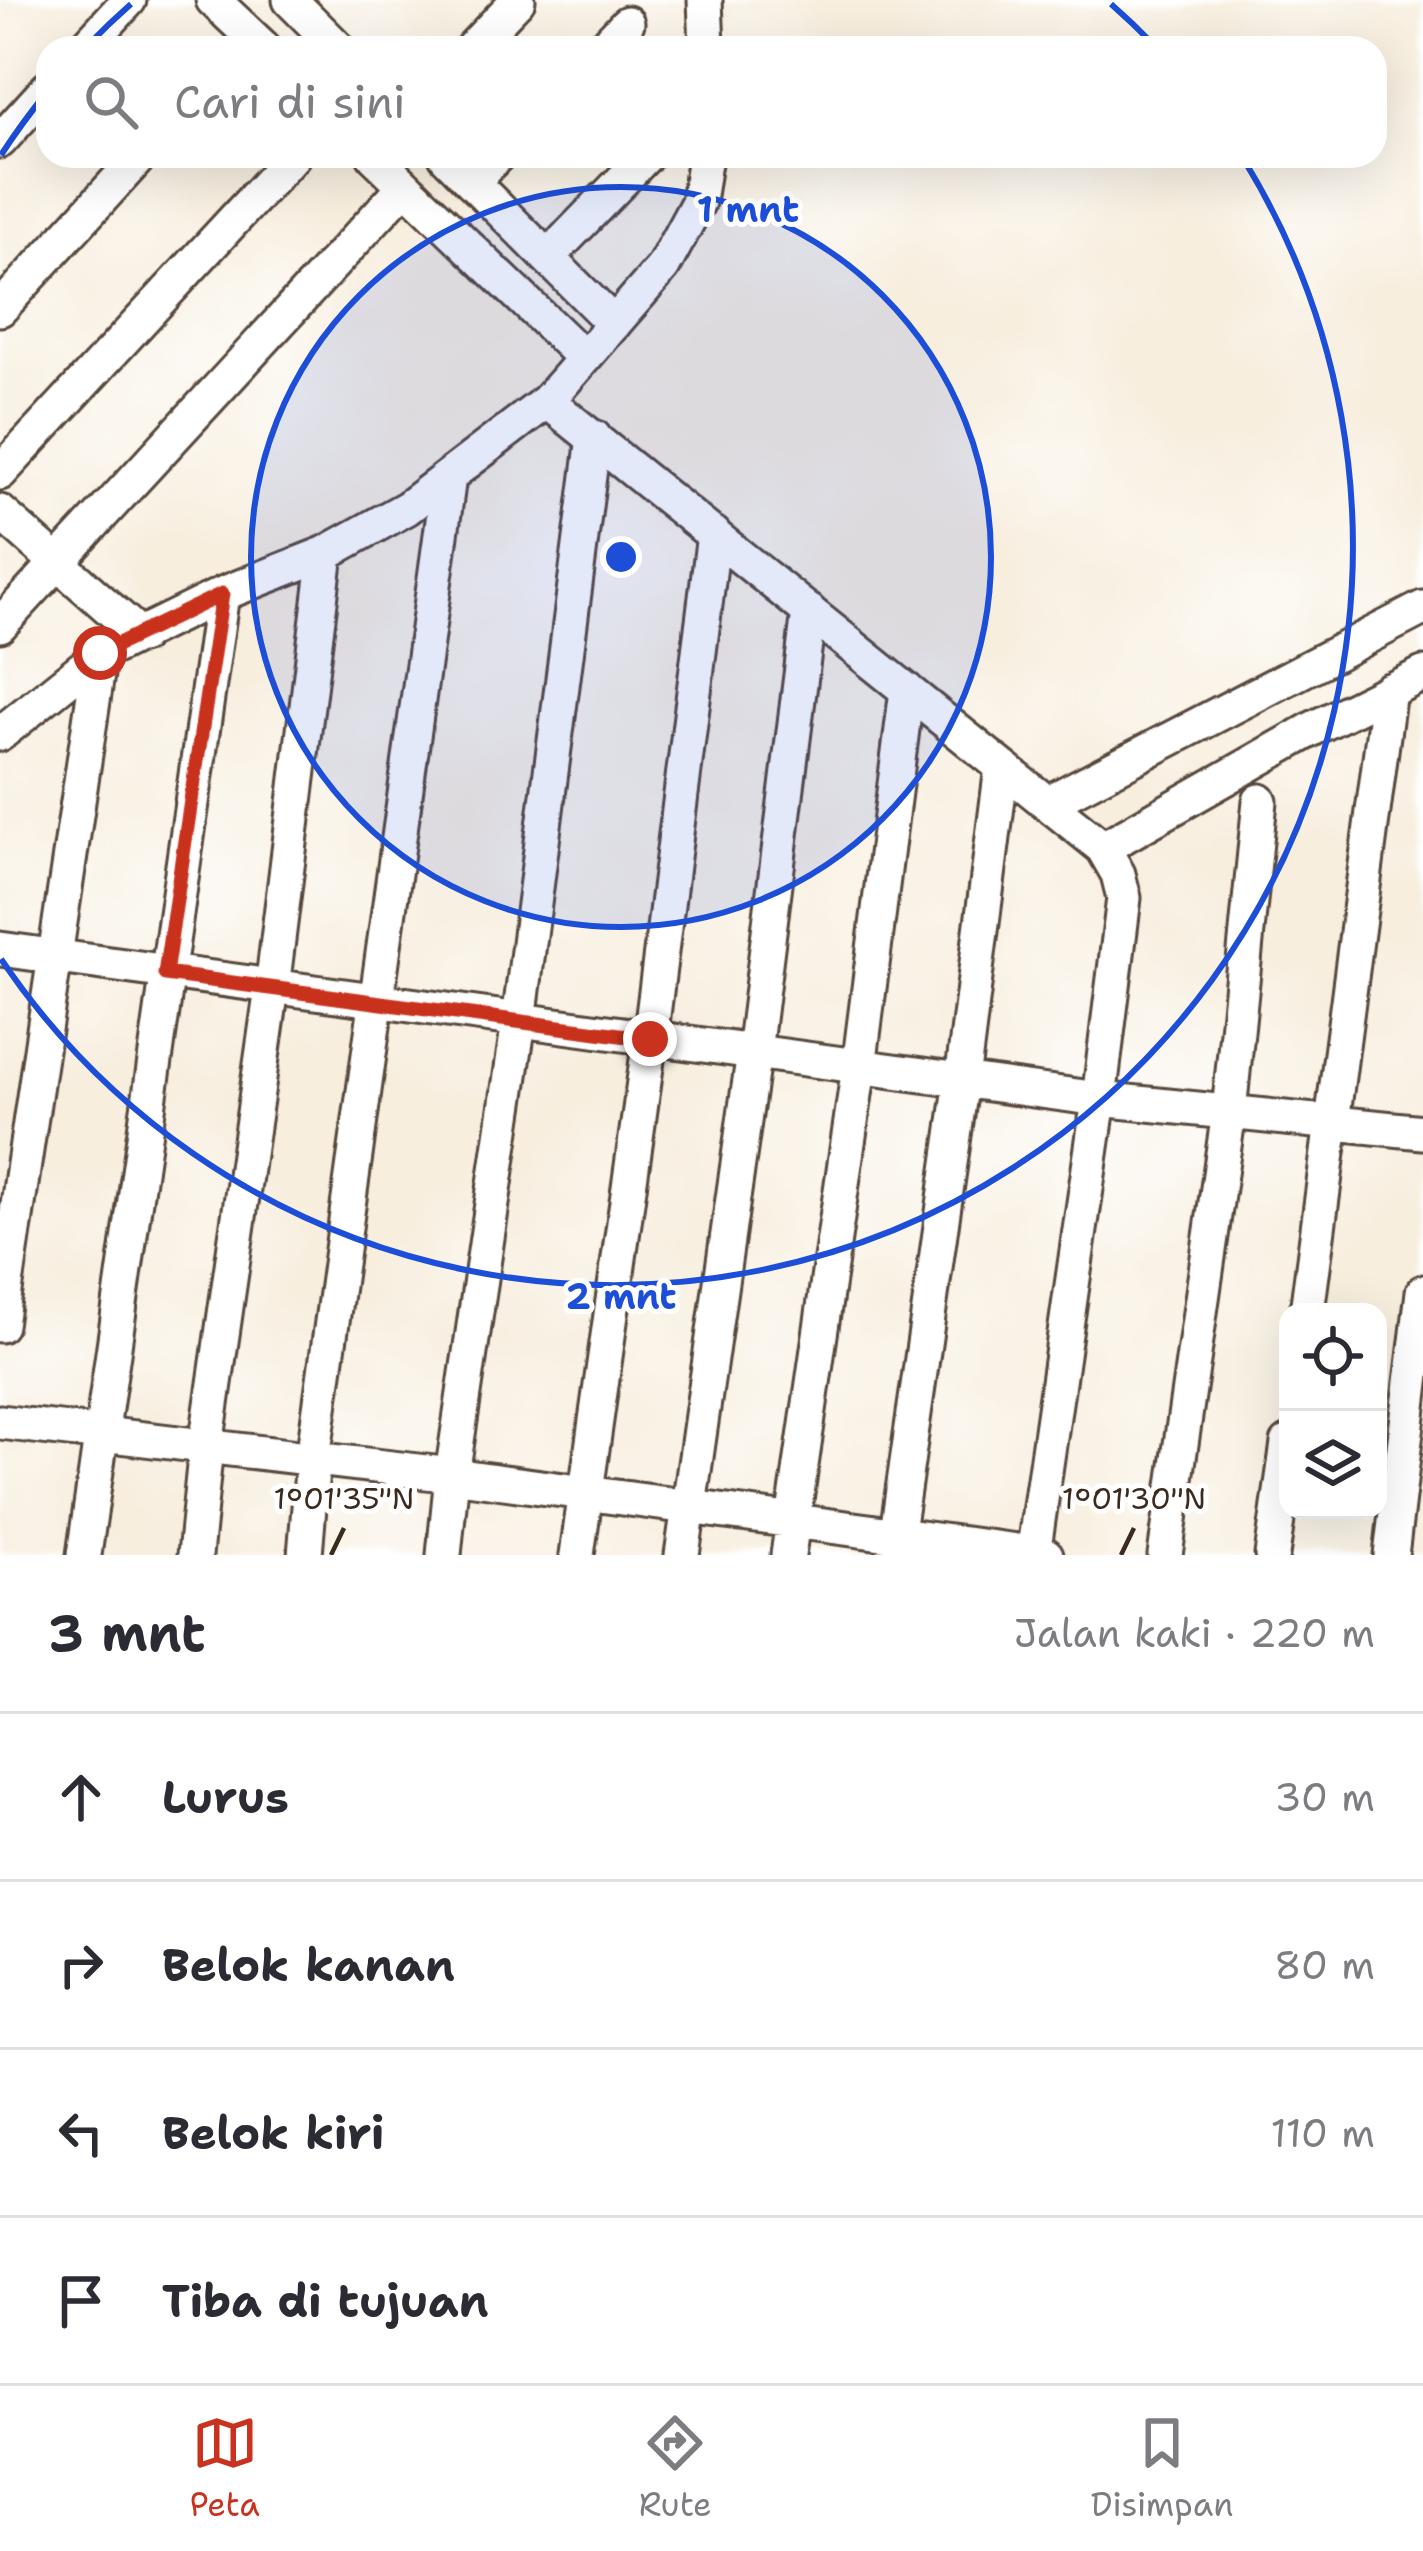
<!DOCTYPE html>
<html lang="id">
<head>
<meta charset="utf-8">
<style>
  :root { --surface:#fff; --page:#f2f2f3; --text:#2b2b33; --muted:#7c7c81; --line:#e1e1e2; --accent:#c8321e }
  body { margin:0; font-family:"Shantell Sans",sans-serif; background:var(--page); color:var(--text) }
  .controls { position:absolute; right:36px; bottom:36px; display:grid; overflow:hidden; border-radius:24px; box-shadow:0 12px 48px #0002 }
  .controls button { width:108px; height:108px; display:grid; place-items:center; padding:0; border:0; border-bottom:3px solid var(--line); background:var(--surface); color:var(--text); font:60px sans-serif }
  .stop { position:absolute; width:36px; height:36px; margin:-27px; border:9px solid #c8321e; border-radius:50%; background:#fff }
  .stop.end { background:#c8321e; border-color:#fff; box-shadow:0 3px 12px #0008 }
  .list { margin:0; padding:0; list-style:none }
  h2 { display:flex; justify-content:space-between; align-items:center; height:156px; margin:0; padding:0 48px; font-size:51px }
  h2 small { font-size:39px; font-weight:400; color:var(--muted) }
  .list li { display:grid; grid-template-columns:78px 1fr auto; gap:36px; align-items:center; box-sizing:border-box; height:168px; padding:0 48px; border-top:3px solid var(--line) }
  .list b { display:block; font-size:45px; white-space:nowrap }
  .list em { font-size:39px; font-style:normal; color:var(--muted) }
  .icon { flex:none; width:66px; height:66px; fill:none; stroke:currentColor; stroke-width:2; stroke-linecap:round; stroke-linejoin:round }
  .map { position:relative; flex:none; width:1423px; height:1555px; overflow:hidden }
  .search { position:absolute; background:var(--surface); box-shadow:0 12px 48px #0002; left:36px; right:36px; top:36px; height:132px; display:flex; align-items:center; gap:30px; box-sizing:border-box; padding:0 42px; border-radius:36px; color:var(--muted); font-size:45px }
  .sheet { height:828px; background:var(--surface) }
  nav { display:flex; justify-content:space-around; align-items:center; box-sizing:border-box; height:168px; border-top:3px solid var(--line); background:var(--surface); font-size:33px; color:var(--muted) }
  nav a { display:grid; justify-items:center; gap:6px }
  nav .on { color:var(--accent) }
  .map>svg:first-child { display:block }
</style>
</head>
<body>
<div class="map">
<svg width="1423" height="1555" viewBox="0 0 1423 1555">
  <rect width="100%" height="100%" fill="#fff"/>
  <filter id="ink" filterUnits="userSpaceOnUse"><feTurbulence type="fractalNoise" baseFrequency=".00833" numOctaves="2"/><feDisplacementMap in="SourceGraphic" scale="24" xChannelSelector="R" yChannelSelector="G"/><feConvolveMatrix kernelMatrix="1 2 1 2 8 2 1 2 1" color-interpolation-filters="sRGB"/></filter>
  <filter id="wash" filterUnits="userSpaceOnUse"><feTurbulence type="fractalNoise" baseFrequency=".004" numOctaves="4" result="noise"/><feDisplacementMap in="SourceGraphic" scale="48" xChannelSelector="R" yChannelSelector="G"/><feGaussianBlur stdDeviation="2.7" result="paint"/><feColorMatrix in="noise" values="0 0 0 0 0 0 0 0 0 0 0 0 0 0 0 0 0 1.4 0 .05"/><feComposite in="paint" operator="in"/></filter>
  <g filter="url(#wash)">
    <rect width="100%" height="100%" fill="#f7eede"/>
  </g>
  <g filter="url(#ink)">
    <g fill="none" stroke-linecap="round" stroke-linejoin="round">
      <defs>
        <path id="minor" d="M213,0l51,48
          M290,0l48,48
          M705,0l2,48
          M85,48l44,-48
          M472,48l46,-48
          M603,48l24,-25
          M0,141l48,-53
          M374,156l210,202
          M446,156l168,168
          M472,182l25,-26
          M548,257l98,-101
          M0,309l140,-153
          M547,401l556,447 211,-120 109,-54
          M0,473l293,-317
          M0,512l141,124
          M0,625l405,-439
          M0,734l100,-80 122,-60 104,-41 81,-45 140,-107 116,-134 35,-65 7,-46
          M1047,803l376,-195
          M0,949l1099,150 324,33
          M1307,1312l82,-622
          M0,1325l100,-671
          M0,1422l452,53 594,80
          M894,1553l68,-473 40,-313
          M84,1555l138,-961
          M195,1555l11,-109 66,-458 54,-435
          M305,1555l8,-96 136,-982
          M444,1555l8,-80 67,-454 75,-584
          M577,1555l73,-516 64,-505
          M682,1555l72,-503 55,-441
          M788,1555l71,-488 48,-377
          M1033,1555l66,-456 25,-201 -6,-24 -15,-26
          M1165,1555l64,-443 31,-311
          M1272,1555l16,-112
          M1391,1555l32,-263"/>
      </defs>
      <use href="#minor" stroke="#57473b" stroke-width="39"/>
      <use href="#minor" stroke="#fff" stroke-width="33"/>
    </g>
  </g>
  <g fill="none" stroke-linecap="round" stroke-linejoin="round" filter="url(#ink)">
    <path stroke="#c8321e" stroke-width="15" d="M100,653l122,-59 -57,380 485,65"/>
  </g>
  <path fill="none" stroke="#3b2a1e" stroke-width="4.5" d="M331,1555l13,-27M1121,1555l13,-27"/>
  <circle cx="621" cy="557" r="370" fill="#1d4ed8" fill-opacity=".12"/>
  <g fill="none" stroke="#1d4ed8" stroke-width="6">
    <circle cx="621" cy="557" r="370"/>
    <path d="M1 155A739 739 0 0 1 47 92M89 44A739 739 0 0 1 131 4M1111 4A739 739 0 0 1 1153 44M1244 160A739 739 0 0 1 1 959"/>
  </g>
  <g font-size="30" text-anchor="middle" fill="#3b2a1e" stroke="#fff" stroke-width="10" stroke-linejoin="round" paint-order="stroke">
    <text x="344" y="1509">1°01'35"N</text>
    <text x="1134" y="1509">1°01'30"N</text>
  </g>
  <circle cx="621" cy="557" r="18" fill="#1d4ed8" stroke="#fff" stroke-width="6"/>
  <g font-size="36" text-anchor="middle" font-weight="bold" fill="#1d4ed8" stroke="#fff" stroke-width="10" stroke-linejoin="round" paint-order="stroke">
    <text x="748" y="222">1 mnt</text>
    <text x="621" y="1309">2 mnt</text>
  </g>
</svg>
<div class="controls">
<button><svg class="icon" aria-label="locate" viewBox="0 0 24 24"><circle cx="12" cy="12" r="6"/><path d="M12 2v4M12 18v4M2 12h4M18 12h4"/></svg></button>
<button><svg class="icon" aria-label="layers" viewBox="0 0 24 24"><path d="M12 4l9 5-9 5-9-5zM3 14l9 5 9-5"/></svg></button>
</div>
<div class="stop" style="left:100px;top:653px"></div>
<div class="stop end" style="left:650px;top:1039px"></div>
<div class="search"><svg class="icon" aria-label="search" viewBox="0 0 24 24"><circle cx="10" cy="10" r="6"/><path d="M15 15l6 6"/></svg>Cari di sini</div>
</div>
<section class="sheet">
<h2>3 mnt<small>Jalan kaki · 220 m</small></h2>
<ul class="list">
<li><svg class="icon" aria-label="ahead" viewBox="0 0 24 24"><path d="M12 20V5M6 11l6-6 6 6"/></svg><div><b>Lurus</b></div><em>30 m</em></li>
<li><svg class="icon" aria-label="right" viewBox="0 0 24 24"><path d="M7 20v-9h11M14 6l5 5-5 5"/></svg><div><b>Belok kanan</b></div><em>80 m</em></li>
<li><svg class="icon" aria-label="left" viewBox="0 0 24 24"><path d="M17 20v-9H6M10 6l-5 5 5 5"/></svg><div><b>Belok kiri</b></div><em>110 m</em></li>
<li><svg class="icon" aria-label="arrive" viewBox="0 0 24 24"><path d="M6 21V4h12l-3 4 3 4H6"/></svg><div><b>Tiba di tujuan</b></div></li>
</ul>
</section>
<nav>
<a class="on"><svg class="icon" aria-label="map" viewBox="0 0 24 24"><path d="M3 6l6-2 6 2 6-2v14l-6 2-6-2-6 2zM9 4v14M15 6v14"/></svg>Peta</a>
<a><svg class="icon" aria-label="directions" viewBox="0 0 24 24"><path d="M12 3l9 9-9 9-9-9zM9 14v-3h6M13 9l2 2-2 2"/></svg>Rute</a>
<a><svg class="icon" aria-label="saved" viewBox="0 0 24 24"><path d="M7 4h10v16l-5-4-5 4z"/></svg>Disimpan</a>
</nav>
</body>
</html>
